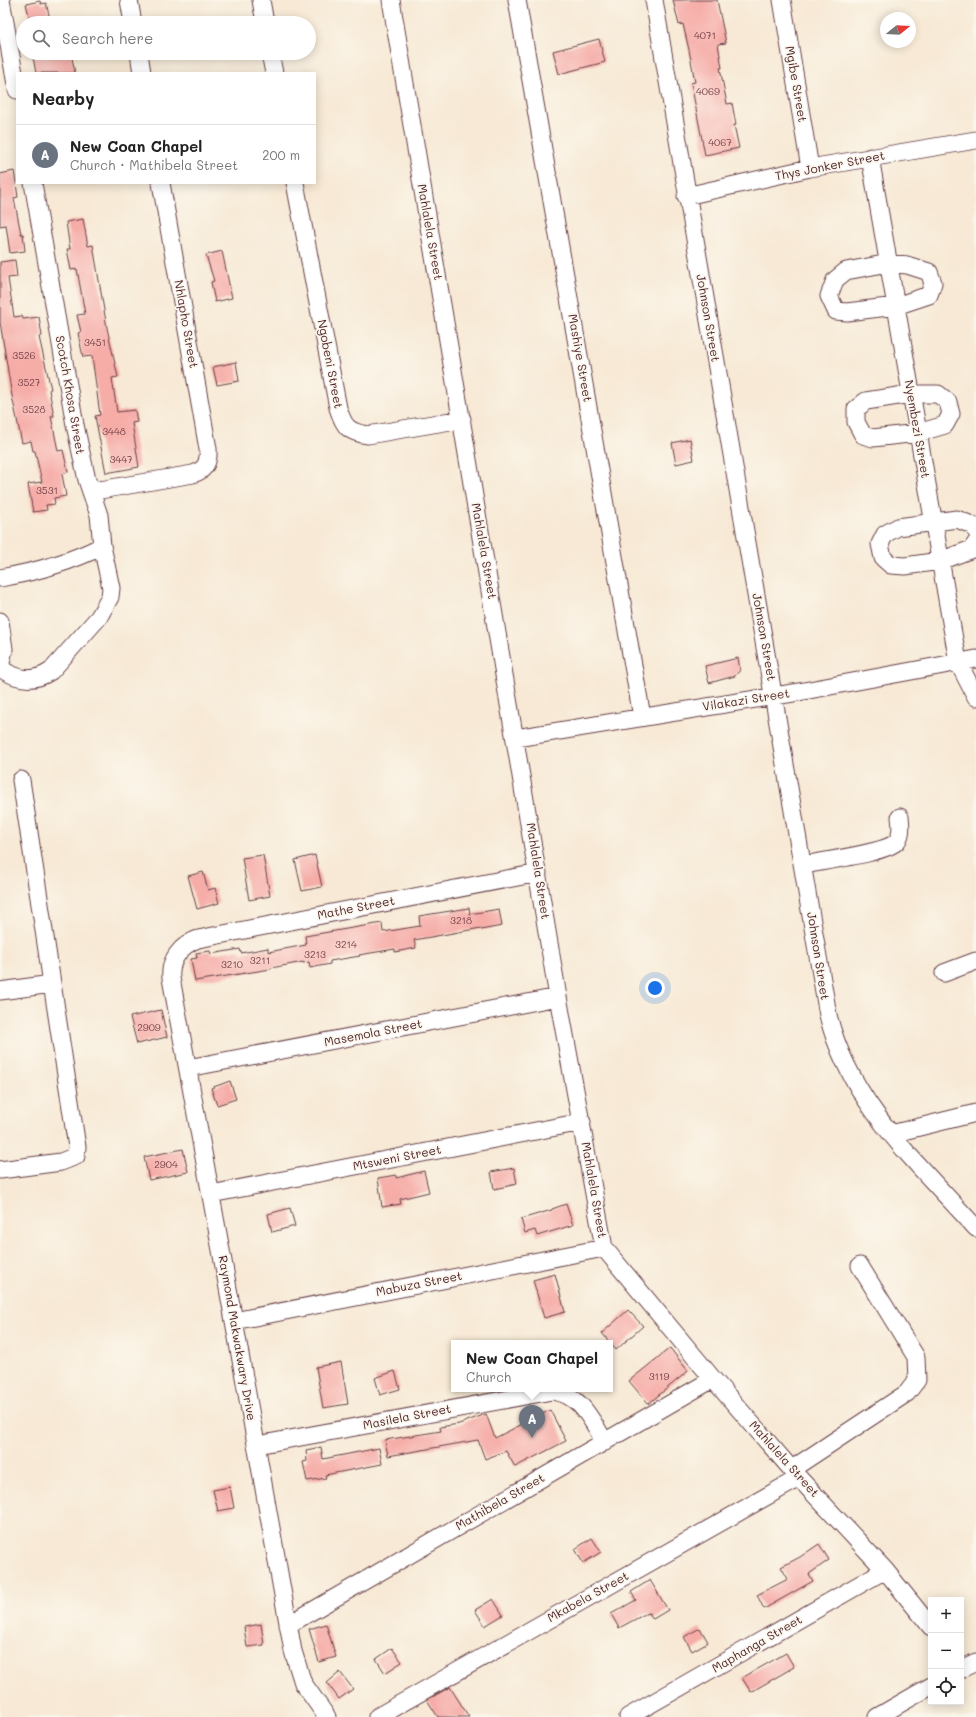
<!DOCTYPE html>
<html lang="en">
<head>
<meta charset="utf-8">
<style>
  :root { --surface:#fff; --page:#f6f6f6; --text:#222; --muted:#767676; --line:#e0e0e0; --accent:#ea580c }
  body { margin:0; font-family:Mali,sans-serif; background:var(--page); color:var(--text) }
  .controls { position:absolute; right:12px; bottom:12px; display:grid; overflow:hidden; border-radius:0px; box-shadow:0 2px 10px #0003 }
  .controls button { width:36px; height:36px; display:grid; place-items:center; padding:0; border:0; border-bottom:1px solid var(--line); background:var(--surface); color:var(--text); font:20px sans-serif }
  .compass { position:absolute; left:880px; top:12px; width:36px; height:36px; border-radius:50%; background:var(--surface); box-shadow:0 2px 10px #0003; rotate:72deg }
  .you { position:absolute; left:655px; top:988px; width:14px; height:14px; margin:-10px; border:3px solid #fff; border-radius:50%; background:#1a73e8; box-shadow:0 0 0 6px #1a73e833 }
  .badge { display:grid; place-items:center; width:26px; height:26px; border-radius:50%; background:var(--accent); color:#fff; font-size:13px; font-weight:700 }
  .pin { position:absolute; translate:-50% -33px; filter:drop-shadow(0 1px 2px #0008) }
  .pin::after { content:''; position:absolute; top:21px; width:14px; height:12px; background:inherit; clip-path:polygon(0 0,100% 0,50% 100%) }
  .popup { position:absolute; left:451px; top:1340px; width:162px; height:52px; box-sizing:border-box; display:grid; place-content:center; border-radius:0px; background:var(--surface); filter:drop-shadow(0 1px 3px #0005); font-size:13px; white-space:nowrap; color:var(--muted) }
  .popup b { font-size:15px; color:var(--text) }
  .popup::after { content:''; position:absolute; left:50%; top:100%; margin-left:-8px; border:8px solid transparent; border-top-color:var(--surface) }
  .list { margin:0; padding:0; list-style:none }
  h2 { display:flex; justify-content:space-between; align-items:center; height:52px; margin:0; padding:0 16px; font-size:17px }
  h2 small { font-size:13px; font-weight:400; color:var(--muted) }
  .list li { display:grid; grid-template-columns:26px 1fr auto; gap:12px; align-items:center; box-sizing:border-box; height:60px; padding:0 16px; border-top:1px solid var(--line) }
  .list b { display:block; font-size:15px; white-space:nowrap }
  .list p { margin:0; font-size:13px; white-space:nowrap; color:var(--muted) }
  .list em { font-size:13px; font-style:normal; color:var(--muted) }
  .icon { flex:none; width:22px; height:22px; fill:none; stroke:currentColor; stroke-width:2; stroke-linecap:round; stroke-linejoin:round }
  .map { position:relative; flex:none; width:976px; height:1717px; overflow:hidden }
  .search { position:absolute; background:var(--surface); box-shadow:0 2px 10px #0003; left:16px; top:16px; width:300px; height:44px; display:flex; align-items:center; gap:10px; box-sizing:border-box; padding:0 14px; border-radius:22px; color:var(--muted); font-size:15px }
  .panel { position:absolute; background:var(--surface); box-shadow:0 2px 10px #0003; left:16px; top:72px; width:300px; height:112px; border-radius:0px }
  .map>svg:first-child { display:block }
</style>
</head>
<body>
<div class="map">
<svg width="976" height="1717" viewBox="0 0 976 1717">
  <rect width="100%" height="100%" fill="#fbf7ec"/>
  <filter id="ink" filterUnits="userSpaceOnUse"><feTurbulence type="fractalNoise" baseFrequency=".025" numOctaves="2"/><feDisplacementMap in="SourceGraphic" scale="8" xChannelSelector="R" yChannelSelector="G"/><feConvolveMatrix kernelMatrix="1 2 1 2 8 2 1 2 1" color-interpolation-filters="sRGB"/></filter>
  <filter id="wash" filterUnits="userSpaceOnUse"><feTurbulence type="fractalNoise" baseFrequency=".012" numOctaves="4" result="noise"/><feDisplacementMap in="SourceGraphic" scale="16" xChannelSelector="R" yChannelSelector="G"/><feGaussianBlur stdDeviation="0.9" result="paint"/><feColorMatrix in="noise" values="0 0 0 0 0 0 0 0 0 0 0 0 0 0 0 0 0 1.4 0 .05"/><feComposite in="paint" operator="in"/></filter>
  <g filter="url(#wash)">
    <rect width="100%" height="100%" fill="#f7e9d5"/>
    <g id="blocks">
      <path fill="#f6aca7" d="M673,0h44l9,43 -8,1 4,24h-2l7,36 5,-1 4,22h-2l5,23 -34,7 -14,-72 4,-1 -6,-32 -6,-26 -4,1z
        M40,1l1,3 5,-1 4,16 -19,4 -5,-19z
        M599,39l6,23 -46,12 -6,-23z
        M52,53h19l4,20h-39l-3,-16z
        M14,171l4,26 -4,1 7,36h2l2,17 -15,2 -4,-28 -6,1v-52z
        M83,219l5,27 5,-1 14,83 11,49 -6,1 5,34 18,-2 2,12 -5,1 7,44 -33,6 -11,-57 5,-1 -8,-59 -9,1 -5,-24 3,-1 -4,-17 8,-1 -8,-45 -6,1 -4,-21h3l-4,-27z
        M222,251l10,47 -17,4 -4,-20 3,-1 -8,-26z
        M15,260l2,17 -9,1 6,39 8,-1 1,3 16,-2 3,19 -3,1 12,52 -2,1 5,26h-3l7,35 5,-1 5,22 -6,2 4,22 -12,2 1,6 -9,1 1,5 -14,2 -5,-28 14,-2 -7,-31h-2l-2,-10 -9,2 -10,-47 -12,-74v-60z
        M236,362l3,19 -22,4 -4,-18z
        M690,439l4,21 -18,4 -4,-21z
        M738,658l2,12 -5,6 -26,7 -4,-17z
        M263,855l7,41 -21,4 -7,-42z
        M315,855l7,32 -20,4 -7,-31z
        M203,872l5,18 7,-2 4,15 -22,6 -9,-33z
        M469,908l1,6 29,-5 3,17 -21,4v-2l-67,12 2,8 -21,4v-3l-36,6 1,1 -30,5v3l-20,4 -1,-6 -6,1v-1l-32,6v1l-76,12 -4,-22 6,-1 -1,-5 14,-2 1,3 29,-5 1,4 27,-5v4l38,-7 -1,-9 77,-13 1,9 37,-6 -1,-10z
        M161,1010l6,27 -30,7 -7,-27z
        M230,1081l6,18 -19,6 -6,-17z
        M183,1149l5,23 -39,8 -5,-23z
        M514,1168l3,16 -23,5 -3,-17z
        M424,1171l5,21 -29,7 1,5 -19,3 -4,-29 18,-3v3z
        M566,1204l7,21 -36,11 -2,-6 -10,3 -4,-14 31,-9v-1z
        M290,1208l5,18 -23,6 -4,-18z
        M555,1274l10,38 -21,6 -11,-38z
        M628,1310l15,16 -27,24 -14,-17z
        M670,1348l18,23 -40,33 -19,-23z
        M341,1362l7,42 -25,4 -7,-41z
        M395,1371l5,18 -20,6 -5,-17z
        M550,1410l16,31 -51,26 -9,-16 -21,8 -7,-19 -90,16 -3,-16 56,-9 -1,-4 19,-3 27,-10 9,24z
        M321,1447l2,12 56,-11 3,16 -57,11 1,3 -19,3 -4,-19 4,-1 -1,-11z
        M230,1487l4,21 -16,3 -5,-21z
        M592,1538l9,14 -18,11 -8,-14z
        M819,1544l10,16 -20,14 4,7 -49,28 -7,-14 31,-16 -7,-12 19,-10z
        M650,1580l18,30 -15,9 -4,-6 -4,1 -26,14 -8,-14 25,-14 -5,-8z
        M493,1599l10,16 -18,11 -10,-16z
        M261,1624l3,21 -17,2 -3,-20z
        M326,1624l10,33 -17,5 -10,-33z
        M700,1628l8,14 -16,9 -8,-14z
        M392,1648l10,14 -17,11 -9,-14z
        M786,1653l8,14 -43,25 -9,-14z
        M340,1672l13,17 -14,10 -12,-16z
        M450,1687l19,30h-31l-11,-17z"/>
    </g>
  </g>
  <g filter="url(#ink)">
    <use href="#blocks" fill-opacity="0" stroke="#643d44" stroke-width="1"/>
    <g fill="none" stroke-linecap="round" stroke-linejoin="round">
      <defs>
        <path id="minor" d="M1,0l16,90
          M129,0l4,23
          M261,0l4,23
          M391,0l167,997 46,251 109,131 86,99 86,92 46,57
          M517,0l125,717
          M654,0c55,339 119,676 174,1015 21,87 90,149 148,213
          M782,0l28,168
          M139,53l3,20
          M270,53l4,20
          M870,157l88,505 18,35
          M295,183l43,225c6,19 10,24 30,27l94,-16
          M686,196l124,-28 166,-28
          M889,263l18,2 22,7 4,11 -4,12 -33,11 -49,6 -11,-1 -7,-15 6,-16 11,-9z
          M911,394h27l10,8 3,12 -6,11 -27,8 -45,5 -10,-3 -7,-13v-13l10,-8z
          M90,487l10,3 93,-16c13,-4 16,-12 15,-25l-47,-266
          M976,531l-2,-5 -17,-7 -59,8 -13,7 -5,10 3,14 8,7 14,1 35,-5 32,-12 4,-6
          M0,578c35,-6 71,-16 102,-32
          M0,621l4,28 -4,19
          M0,668c17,12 33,15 51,3l48,-54 11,-20 1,-9 -9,-42 -3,-31 -12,-35 -12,-55 -42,-242
          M516,738l277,-45 183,-34
          M804,865c17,-4 84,-12 93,-24 5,-6 4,-17 3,-24
          M944,973l32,-12
          M0,991l52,-7
          M188,1068l370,-71
          M891,1134l85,-21
          M0,1170l61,-8 15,-6 1,-9 -56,-367
          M211,1194l371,-72
          M234,1321l370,-73
          M257,1445l295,-54c29,3 39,29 53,51
          M792,1469l115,-76 10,-13 -1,-23 -56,-91
          M288,1625l425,-246
          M961,1669l15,-7
          M327,1717l-24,-34 -10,-32 -59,-330 -63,-343c-2,-18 10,-33 27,-39l340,-66
          M377,1717l422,-239
          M628,1717l257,-147
          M877,1717l54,-31"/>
      </defs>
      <use href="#minor" stroke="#643d44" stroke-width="19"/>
      <use href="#minor" stroke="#fff" stroke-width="17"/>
    </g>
  </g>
  <g text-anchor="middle" stroke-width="3.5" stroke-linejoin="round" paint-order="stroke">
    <g font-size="10" fill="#75424a">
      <text x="705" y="39">4071</text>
      <text x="708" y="95">4069</text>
      <text x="720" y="146">4067</text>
      <text x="95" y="346">3451</text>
      <text x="24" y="359">3526</text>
      <text x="29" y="386">3527</text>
      <text x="34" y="413">3528</text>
      <text x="114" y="435">3448</text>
      <text x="121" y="463">3447</text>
      <text x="47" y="494">3531</text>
      <text x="461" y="924">3218</text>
      <text x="346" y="948">3214</text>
      <text x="315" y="958">3213</text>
      <text x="260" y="964">3211</text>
      <text x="232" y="968">3210</text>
      <text x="149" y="1031">2909</text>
      <text x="166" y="1168">2904</text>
      <text x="659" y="1380">3119</text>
    </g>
    <g font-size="12" fill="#4a1f2b" stroke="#fbf7ec">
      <text transform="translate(796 84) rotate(80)" y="4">Mgibe Street</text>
      <text transform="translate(830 166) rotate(-11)" y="4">Thys Jonker Street</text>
      <text transform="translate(430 232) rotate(80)" y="4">Mahlalela Street</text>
      <text transform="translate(708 318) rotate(80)" y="4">Johnson Street</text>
      <text transform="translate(186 324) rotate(80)" y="4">Nhlapho Street</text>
      <text transform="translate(580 358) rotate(80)" y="4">Mashiye Street</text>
      <text transform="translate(330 364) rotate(79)" y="4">Ngobeni Street</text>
      <text transform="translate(70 395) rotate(80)" y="4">Scotch Khosa Street</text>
      <text transform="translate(917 429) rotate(80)" y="4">Nyembezi Street</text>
      <text transform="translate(484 551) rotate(80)" y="4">Mahlalela Street</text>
      <text transform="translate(764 637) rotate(80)" y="4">Johnson Street</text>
      <text transform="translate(746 700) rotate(-9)" y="4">Vilakazi Street</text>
      <text transform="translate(538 871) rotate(81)" y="4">Mahlalela Street</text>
      <text transform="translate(356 908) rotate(-11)" y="4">Mathe Street</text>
      <text transform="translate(818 956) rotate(81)" y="4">Johnson Street</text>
      <text transform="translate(373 1033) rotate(-11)" y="4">Masemola Street</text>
      <text transform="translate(397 1158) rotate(-11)" y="4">Mtsweni Street</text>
      <text transform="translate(594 1190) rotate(80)" y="4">Mahlalela Street</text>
      <text transform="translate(419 1284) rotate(-11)" y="4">Mabuza Street</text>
      <text transform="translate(237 1338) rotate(80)" y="4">Raymond Makwakwary Drive</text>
      <text transform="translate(407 1417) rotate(-11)" y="4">Masilela Street</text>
      <text transform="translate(784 1459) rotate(48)" y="4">Mahlalela Street</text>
      <text transform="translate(500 1502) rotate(-30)" y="4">Mathibela Street</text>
      <text transform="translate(588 1597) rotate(-29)" y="4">Mkabela Street</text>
      <text transform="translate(757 1644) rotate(-30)" y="4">Maphanga Street</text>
    </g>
  </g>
</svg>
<div class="controls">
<button>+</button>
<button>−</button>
<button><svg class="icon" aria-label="locate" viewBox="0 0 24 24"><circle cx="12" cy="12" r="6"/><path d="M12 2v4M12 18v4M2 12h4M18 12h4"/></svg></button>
</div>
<svg class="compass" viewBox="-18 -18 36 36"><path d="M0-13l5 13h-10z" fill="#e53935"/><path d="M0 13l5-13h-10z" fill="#767676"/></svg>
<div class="you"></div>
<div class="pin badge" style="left:532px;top:1438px;background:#6b7280">A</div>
<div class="popup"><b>New Coan Chapel</b>Church</div>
<div class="search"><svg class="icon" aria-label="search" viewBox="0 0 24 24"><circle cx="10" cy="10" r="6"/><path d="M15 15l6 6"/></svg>Search here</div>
<section class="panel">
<h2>Nearby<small></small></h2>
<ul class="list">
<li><span class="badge" style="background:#6b7280">A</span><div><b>New Coan Chapel</b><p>Church · Mathibela Street</p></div><em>200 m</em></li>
</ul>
</section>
</div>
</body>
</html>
